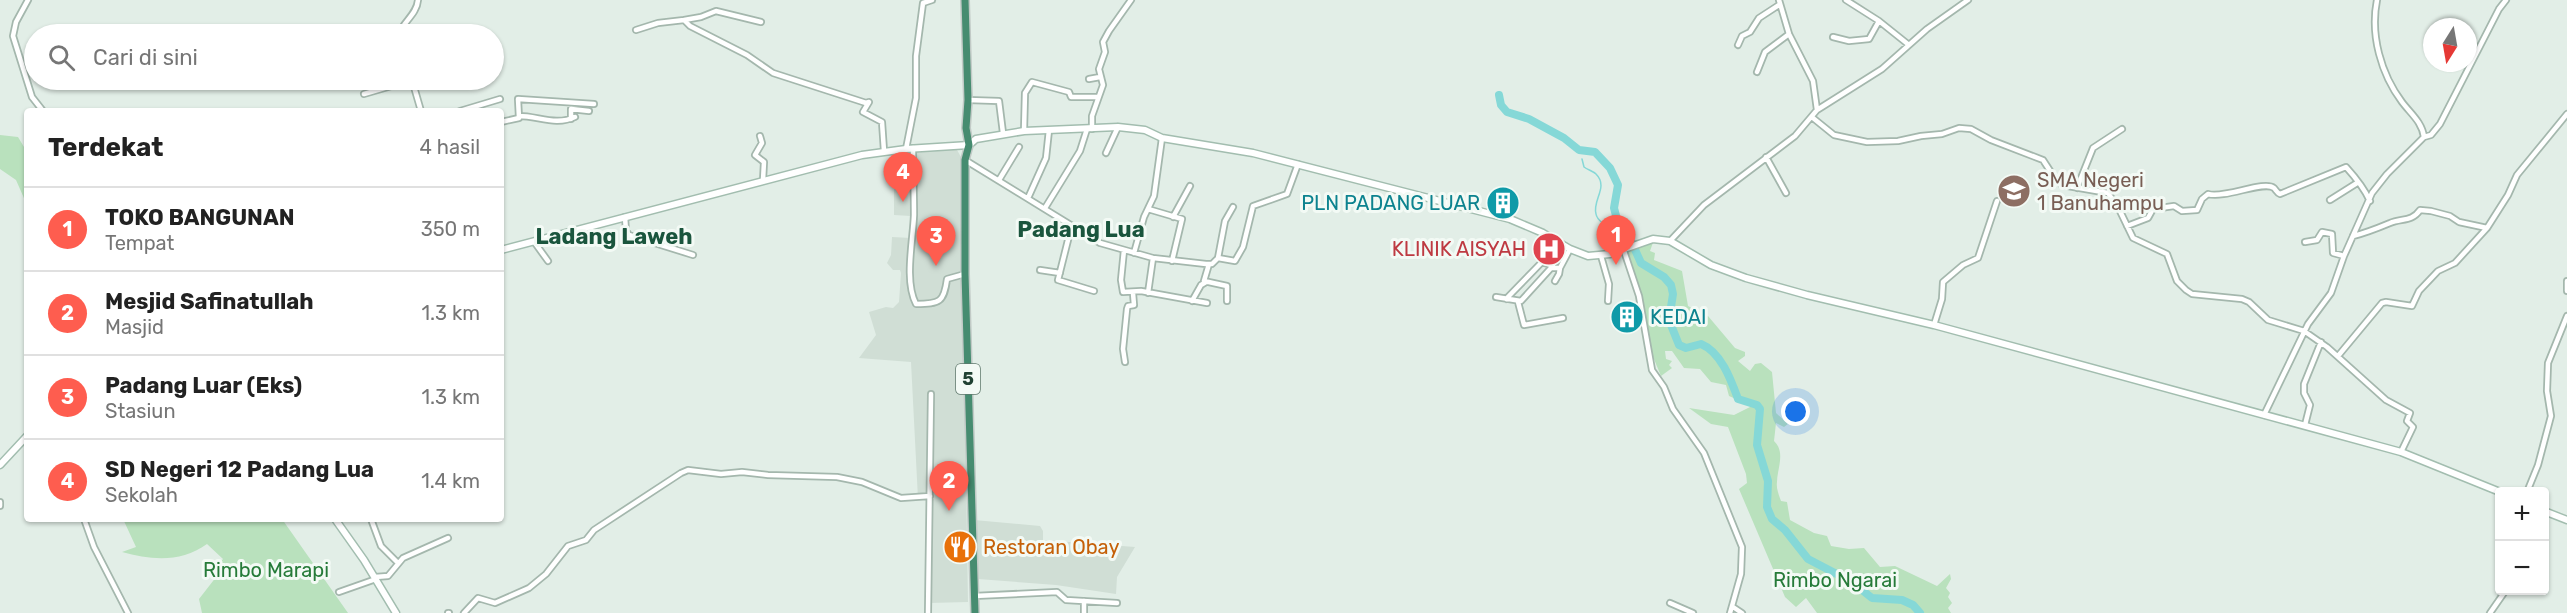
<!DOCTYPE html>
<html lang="id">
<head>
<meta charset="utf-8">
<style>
  :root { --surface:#fff; --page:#f2f2f2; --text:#222; --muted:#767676; --line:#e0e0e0; --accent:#fe5d4f }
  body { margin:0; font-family:Rubik,sans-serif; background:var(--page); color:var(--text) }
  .controls { position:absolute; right:18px; bottom:18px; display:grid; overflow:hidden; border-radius:6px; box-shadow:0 2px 4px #0004 }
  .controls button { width:54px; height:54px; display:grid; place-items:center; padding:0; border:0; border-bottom:2px solid var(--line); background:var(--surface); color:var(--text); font:30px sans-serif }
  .compass { position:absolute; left:2423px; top:18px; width:54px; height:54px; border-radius:50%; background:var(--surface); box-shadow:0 2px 4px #0004; rotate:191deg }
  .you { position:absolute; left:1796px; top:412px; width:21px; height:21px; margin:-15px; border:4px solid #fff; border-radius:50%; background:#1a73e8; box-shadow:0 0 0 9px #1a73e833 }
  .badge { display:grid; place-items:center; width:39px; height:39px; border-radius:50%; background:var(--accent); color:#fff; font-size:20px; font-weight:700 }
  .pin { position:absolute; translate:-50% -50px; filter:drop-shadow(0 2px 3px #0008) }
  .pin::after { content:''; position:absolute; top:32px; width:21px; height:18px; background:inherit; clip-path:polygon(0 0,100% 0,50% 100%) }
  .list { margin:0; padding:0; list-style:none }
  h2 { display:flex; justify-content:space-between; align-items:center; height:78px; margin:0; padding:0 24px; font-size:26px }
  h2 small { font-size:20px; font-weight:400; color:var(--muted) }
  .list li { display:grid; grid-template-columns:39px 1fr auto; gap:18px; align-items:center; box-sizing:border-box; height:84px; padding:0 24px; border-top:2px solid var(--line) }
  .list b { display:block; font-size:22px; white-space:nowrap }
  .list p { margin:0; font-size:20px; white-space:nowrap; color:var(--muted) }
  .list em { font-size:20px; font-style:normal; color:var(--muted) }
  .icon { flex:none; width:33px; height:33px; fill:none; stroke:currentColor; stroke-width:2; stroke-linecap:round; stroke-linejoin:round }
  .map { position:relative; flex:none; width:2567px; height:613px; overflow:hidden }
  .search { position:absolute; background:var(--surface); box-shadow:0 2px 4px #0004; left:24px; top:24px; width:480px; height:66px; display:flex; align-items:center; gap:15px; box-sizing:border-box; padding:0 21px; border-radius:33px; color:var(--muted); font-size:22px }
  .panel { position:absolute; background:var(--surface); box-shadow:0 2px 4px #0004; left:24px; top:108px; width:480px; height:414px; border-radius:6px }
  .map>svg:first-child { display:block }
</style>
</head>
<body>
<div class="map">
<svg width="2567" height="613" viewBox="0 0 2567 613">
  <rect width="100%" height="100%" fill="#e2eee7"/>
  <path fill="#d0ded5" d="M951,149l6,1 4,7 7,445 -39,1 -1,-104h-10l-7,-137 -52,-4 17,-23 -7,-23 17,-5 7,1 6,-6 2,-29 -1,-3h-7l-6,-7 4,-8 1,-18 19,1v-22l-17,-1v-26h18l3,-36z
    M974,520l66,6 3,5v9l92,7 -18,30 -1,17 -60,-9 -78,-6z"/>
  <path fill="#b9e1bd" d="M0,135l18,2 9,15v53l-11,-25 -16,-11z
    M1655,237l-5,14 5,2 -1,7 28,11 6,35 20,10 27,32 10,4v4l-7,5 12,10 5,-7 6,-1 11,9 4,41 12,11 -4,3 -8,-4 -2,18c12,11 3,28 3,41 -1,7 2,13 4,19l6,1 3,18 24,13 13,3 4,10 18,3 15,-1 16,19 15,-1 42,20 13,-12 1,5 -5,9 4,5 -2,4 4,6 -4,5 3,5h-134l-11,-15 -10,9 -11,-10 -46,-108 8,-6 -1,-9 -18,-47 -17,-3 -22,-16 45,7 18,-9 -23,-10 -3,-11 -15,-3 -11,-13 -16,-1 -12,-17h-7l1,8 6,2 -3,4 3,3 -11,8 -22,-53 -6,-45 -9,-25 -11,-3z
    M123,519h159l66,94h-146l-3,-14 21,-27 -2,-7 5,-6 -16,-15c-26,19 -56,16 -85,8l14,-5z"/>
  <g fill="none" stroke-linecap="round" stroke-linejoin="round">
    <path stroke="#85d8d7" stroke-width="1.5" d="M1582,159l2,8c4,3 9,4 12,7 13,13 -4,26 0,40 1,7 8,9 12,14 4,5 6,12 8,17"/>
    <path stroke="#85d8d7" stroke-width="8" d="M1499,95l2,10 6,7 22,7 35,19 15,12 16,2 15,16 8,17 -4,23 5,19 13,16 9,20 23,14 7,8 2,9 -4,26 10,25 7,3 15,-4c20,8 30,36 37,55l19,6 3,4 -3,36 11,36 -1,26 5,12 13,11 23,29 44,23 20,16 30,2 11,5 7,8"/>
    <defs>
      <path id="minor" d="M28,0l-12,22 -3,14 19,61 11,14
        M1779,0l10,34 24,47 4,29
        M1846,0l33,21 30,24
        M684,20l17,-3 15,-6 45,11
        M636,30l22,-7 26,-3 6,6 57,29 26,18 93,30 3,-1 -6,10 19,10 2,29
        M399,34c4,-12 18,-20 19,-34
        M1833,37l16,4 20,-2 10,-18
        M1738,45l4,-9 8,-4 9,-14 20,-13
        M1757,72l8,-20 24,-18
        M1089,79l11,-2
        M364,94l48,-14 9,31
        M968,100l31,1 4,32
        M460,111l40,-12
        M519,116c19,0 37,10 56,1
        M1813,118l21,17 33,7 31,-1 23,-5 21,-2 17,-6 12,1 20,11 52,20 13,20 6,5 46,8 11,16 14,29 34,16 10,27 9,9 6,4 50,5 7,3 19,18 36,11 23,16 59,53 24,13 -3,8 6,6 -12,25
        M571,119v-10l18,2
        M501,122l18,-4 -1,-19 76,5
        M1092,129v-13l11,-31 -4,-16 6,-17 -2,-10 6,-11 22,-31
        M1024,131l1,-38 7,-11 37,10 2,5h27
        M760,136l2,7 -7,12 9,7 -1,18
        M2424,137l7,-2 9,-11 59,-115 7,-9
        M913,148c0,23 1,45 1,67 -1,26 -10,66 2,89 24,0 28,-2 31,-25l18,-5
        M906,149l10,-51v-42l7,-53 9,-3
        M1106,153l12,-26
        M1766,157l20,36
        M965,160l135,83 53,15 53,6h6l6,-6 17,3 8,-14 10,-41 34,-12 11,-30
        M999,180l20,-33
        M2077,188l16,-40 29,-19
        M1028,198l18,-40 3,-28
        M2330,200l27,-17
        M1045,208l35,-57 7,-22
        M1148,209l34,10 -10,42
        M625,217l1,14 3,4 64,20
        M1173,217l17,-31
        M2127,226l21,-8 5,-9 21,-3 8,5 15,-1 5,-11 6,-5c17,5 56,-14 66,-6 2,2 3,5 6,6l66,-27c10,11 18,21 24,34
        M1073,227l-3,5 -12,48 36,11
        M2353,236c13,-3 25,-8 37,-13 11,-5 22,-1 30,-13l11,1 19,5 9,6 28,6
        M1670,241l34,-36 91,-69 22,-26 65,-41 45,-40 41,-29
        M2305,242l12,-2 5,-8 10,2 1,19 11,3
        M535,243l13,18
        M1623,248l16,48 13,74 12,17 9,22 31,44 38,94 -1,27 -11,39
        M1124,250l-3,30 2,12 18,-1 66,12
        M1134,253l10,-36 10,-21 8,-58
        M1601,256l8,28 -1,17
        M1218,258l7,-37 8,-14
        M1209,264l-5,17 23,5v15
        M1040,270l20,3
        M1555,281l4,-7 1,-6
        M2567,281v10
        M1148,293l5,-35
        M1496,297l25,4 30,-33h9l10,-19
        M1506,299l36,-37 11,4
        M1192,301l9,-16 5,-3
        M1518,302l6,23 39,-7
        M1934,325l8,-26 1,-17 20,-17 15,-7 19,-57
        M2338,356l44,-53 4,-1 26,4 7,-15 19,-20 17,-8 32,-35 21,-33 9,-20 50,-61
        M1125,362l-2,-13 4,-40 1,-3 6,-1 -1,-12
        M2264,415l44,-91 23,-31 13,-37 28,-63 15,-19 37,-37c-2,-15 -13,-23 -22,-35 -21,-28 -32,-67 -25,-102
        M2305,425l5,-20 -6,-12v-9l17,-42
        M2527,492l11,-27 13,-49 -4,-25 1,-28 19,-47
        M0,502v4
        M84,519l10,28 34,66
        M371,519l10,27 16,16
        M375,577l13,-1 15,-18 45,-20
        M339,592l37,-13
        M974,596l83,-4 9,8 51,3
        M1670,603l23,10
        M1733,607l9,6
        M448,613h1
        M464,613l14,-15 17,5 34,-15 17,-14 22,-28 18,-6 8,-10 87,-57 7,-3 33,4 21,-2 26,3 69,2 25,5 39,16 29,-2
        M928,613l3,-219
        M1084,613v-12
        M2490,613l16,-23"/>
      <path id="secondary" d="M501,250l361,-95 44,-6 63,-4 7,-6 48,-8 94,-4 27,3 17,8 91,15 257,66 33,14 27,16 18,7 22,-2 43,-15 17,2 41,24 35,13 61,17 127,30 467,127 99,40
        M0,465l27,-29
        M2544,511l23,9
        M335,519l29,41 32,53"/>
      <path id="trunk" d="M965,0l3,100 -2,28 3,17 -4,15v114l10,339"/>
    </defs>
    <use href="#minor" stroke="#a4b7ad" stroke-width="8"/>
    <use href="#secondary" stroke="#a2bdaf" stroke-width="9"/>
    <use href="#trunk" stroke="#c1cac6" stroke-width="10"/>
    <use href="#minor" stroke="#fff" stroke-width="4.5"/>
    <use href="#secondary" stroke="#fff" stroke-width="6"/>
    <use href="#trunk" stroke="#468c70" stroke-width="7"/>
  </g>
  <defs>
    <symbol id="school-disc" viewBox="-11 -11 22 22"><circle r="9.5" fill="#8d6e63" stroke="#f3faf5"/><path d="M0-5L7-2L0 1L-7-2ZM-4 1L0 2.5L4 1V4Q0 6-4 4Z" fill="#fff"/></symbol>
    <symbol id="building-disc" viewBox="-11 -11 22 22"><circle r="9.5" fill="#0f9aa8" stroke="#f3faf5"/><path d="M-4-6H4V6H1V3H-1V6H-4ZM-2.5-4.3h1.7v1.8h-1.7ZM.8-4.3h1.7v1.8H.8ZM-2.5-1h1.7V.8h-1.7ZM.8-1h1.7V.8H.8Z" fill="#fff"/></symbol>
    <symbol id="hospital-disc" viewBox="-11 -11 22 22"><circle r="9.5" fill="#e0444e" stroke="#f3faf5"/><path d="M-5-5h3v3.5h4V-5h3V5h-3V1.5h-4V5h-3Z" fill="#fff"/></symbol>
    <symbol id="restaurant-disc" viewBox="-11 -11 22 22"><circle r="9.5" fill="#e8710a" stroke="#f3faf5"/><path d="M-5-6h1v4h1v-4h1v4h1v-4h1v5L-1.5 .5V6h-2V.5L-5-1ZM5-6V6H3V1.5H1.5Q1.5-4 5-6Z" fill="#fff"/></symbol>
  </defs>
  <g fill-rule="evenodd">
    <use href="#school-disc" x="1995" y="172" width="38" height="38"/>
    <use href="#building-disc" x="1484" y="184" width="38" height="38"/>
    <use href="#hospital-disc" x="1530" y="230" width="38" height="38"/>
    <use href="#building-disc" x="1608" y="298" width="38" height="38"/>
    <use href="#restaurant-disc" x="941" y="528" width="38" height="38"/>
  </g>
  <g text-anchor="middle" stroke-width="6" stroke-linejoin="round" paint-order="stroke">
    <rect fill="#f3faf5" stroke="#5f786c" stroke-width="1.5" x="956" y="364" width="24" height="30" rx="4.5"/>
    <g font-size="18" font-weight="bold" fill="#204132">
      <text x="968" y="385">5</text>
    </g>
    <g font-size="20" fill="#785e54" stroke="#f3faf5" text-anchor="start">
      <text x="2037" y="187">SMA Negeri<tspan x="2037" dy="23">1 Banuhampu</tspan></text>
    </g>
    <g font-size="20" fill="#0d838f" stroke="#f3faf5" text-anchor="end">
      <text x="1480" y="210">PLN PADANG LUAR</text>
      <text x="1650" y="324" text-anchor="start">KEDAI</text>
    </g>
    <g font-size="20" fill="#be3a42" stroke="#f3faf5" text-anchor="end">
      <text x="1526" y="256">KLINIK AISYAH</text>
    </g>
    <g font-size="20" fill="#c56008" stroke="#f3faf5" text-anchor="start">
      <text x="983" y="554">Restoran Obay</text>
    </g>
    <g font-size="20" fill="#267b39" stroke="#f3faf5">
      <text x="266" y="577">Rimbo Marapi</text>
      <text x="1835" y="587">Rimbo Ngarai</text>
    </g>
    <g font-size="22" font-weight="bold" fill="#1a553d" stroke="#f3faf5">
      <text x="1081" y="237">Padang Lua</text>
      <text x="614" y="244">Ladang Laweh</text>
    </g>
  </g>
</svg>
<div class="controls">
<button>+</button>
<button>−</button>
</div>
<svg class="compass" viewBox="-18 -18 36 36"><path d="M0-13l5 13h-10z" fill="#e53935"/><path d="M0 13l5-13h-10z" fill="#767676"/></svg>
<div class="you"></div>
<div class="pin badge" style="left:1616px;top:265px">1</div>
<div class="pin badge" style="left:949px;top:511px">2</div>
<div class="pin badge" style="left:936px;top:266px">3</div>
<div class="pin badge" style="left:903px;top:202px">4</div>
<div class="search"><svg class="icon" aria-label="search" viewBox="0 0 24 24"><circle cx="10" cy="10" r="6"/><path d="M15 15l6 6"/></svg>Cari di sini</div>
<section class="panel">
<h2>Terdekat<small>4 hasil</small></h2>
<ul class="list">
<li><span class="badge">1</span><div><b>TOKO BANGUNAN</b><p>Tempat</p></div><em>350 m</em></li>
<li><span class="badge">2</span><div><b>Mesjid Safinatullah</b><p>Masjid</p></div><em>1.3 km</em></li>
<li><span class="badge">3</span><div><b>Padang Luar (Eks)</b><p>Stasiun</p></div><em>1.3 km</em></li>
<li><span class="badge">4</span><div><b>SD Negeri 12 Padang Lua</b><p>Sekolah</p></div><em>1.4 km</em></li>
</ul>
</section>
</div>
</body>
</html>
